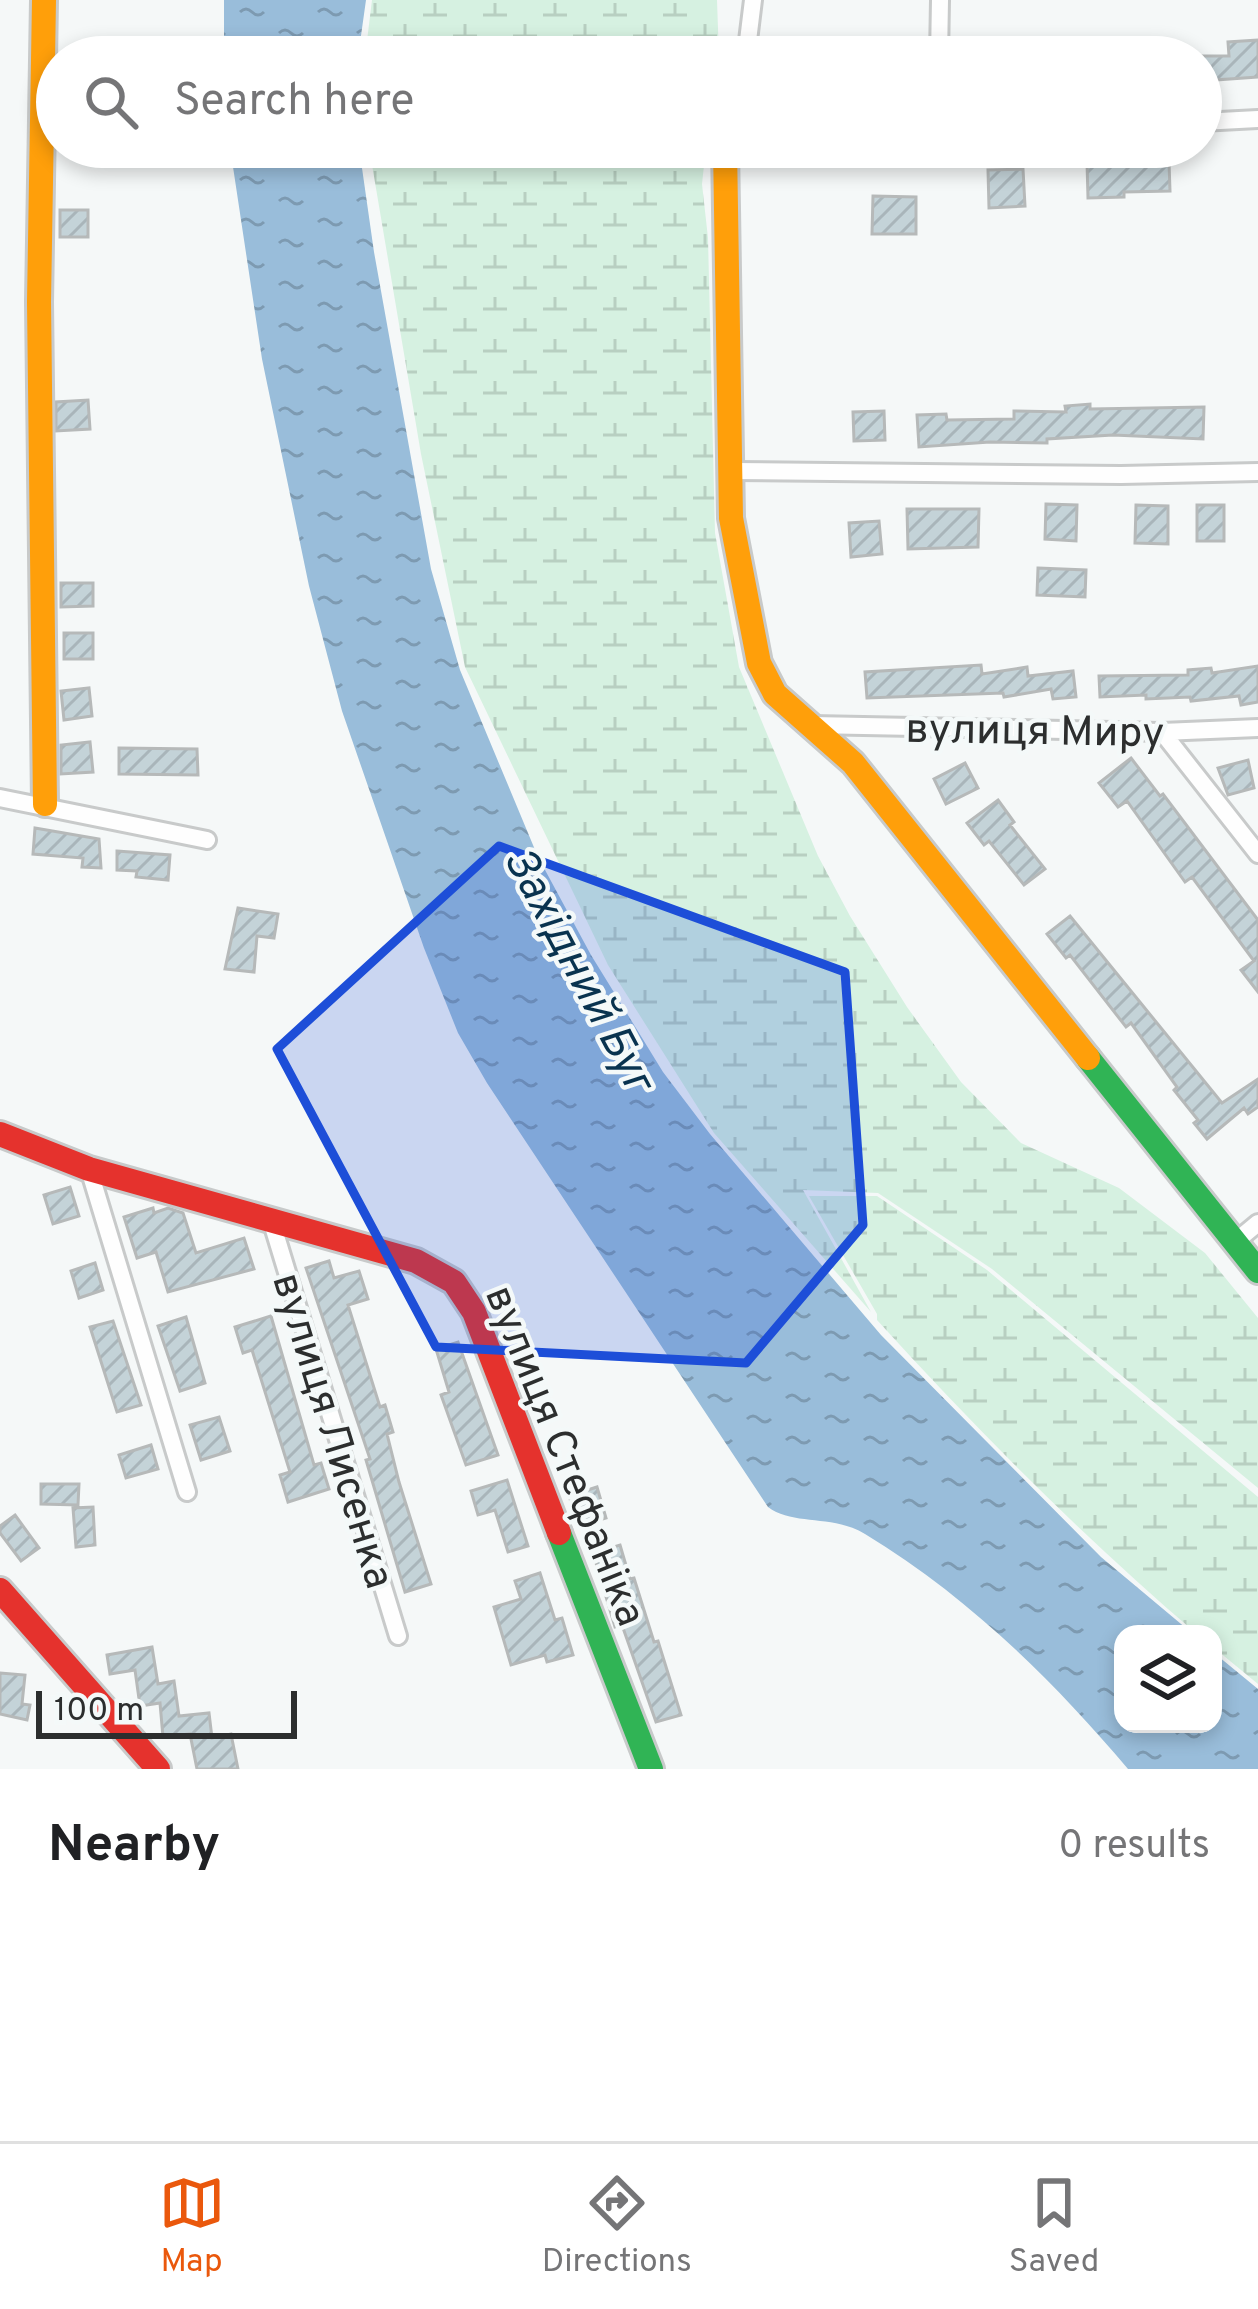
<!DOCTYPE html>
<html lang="en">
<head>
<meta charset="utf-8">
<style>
  :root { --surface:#fff; --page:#f2f2f2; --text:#202124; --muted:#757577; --line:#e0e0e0; --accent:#ea580c }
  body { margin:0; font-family:Overpass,sans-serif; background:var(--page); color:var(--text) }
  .controls { position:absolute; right:36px; bottom:36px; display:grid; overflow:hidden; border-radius:24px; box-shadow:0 6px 18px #0003 }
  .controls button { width:108px; height:108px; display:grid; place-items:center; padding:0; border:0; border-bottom:3px solid var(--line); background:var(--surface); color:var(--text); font:60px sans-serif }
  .scale { position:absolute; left:36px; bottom:30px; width:261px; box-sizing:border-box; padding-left:12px; border:6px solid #2c2e2e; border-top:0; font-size:33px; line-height:42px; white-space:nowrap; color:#2c2e2e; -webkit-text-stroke:9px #f4f9f9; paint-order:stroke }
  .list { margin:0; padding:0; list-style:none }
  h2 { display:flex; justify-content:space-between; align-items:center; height:156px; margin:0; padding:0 48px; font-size:51px }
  h2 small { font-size:39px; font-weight:400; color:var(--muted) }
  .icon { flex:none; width:66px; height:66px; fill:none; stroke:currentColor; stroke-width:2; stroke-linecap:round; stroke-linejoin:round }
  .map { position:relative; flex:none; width:1258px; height:1769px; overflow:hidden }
  .search { position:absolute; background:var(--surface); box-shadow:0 6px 18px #0003; left:36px; right:36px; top:36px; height:132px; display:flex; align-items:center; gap:30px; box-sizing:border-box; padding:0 42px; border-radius:66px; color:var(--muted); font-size:45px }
  .sheet { height:372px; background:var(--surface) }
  nav { display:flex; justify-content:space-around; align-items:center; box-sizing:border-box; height:168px; border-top:3px solid var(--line); background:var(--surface); font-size:33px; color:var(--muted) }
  nav a { display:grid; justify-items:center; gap:6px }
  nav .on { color:var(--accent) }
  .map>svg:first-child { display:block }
</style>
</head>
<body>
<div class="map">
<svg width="1258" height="1769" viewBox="0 0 1258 1769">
  <defs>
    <pattern id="wetland-marsh" width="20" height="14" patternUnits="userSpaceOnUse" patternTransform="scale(3)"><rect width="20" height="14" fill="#d6f1e1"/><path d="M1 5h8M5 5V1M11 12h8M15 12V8" fill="none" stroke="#b8cfc1"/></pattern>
    <pattern id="water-ripples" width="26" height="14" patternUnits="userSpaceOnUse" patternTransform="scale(3)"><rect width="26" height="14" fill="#99bdda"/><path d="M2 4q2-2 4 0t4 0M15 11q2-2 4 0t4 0" fill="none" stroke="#7d9ab1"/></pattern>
    <pattern id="building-hatch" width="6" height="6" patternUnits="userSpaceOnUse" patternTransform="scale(3)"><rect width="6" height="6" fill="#c4d3d8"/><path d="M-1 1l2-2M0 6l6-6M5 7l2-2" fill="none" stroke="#a9b5ba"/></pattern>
  </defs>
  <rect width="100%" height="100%" fill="#f5f8f8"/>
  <path fill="url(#wetland-marsh)" d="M372,0h345l2,57h-354z
    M369,147h337l-4,37 6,54 7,295 24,134 79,189 32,60 57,91 54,75 60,61 98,45 86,65 53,65v170l-266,-219 -114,-76 -75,-3 68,122 -157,-179 -106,-168 -143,-298 -44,-213z
    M809,1196h68l110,74 271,227v187l-45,-37v-13h-16c-114,-97 -219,-203 -320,-314v-6z"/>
  <path fill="url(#water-ripples)" d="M224,0h142l-8,57h-134z
    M230,147h129l15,105 57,317 29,101 78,187 53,98 72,117 47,62 171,201 220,222 92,77h-70v90h90v-72l45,37v80h-130c-77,-91 -161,-173 -263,-235 -33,-20 -72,-8 -97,-27l-281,-424 -29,-50 -34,-85 -82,-237 -33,-125 -47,-227z"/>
  <path fill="url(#building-hatch)" stroke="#b6b9b9" stroke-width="3" d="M1258,40v37l-42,3 1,11h-16v-35h28l-1,-14z
    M1124,161l45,1 1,29 -46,1v5l-36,1 -1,-36z
    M1023,169l2,37 -36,2 -1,-38z
    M873,196l43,1v37h-44z
    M60,210h28v27h-28z
    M88,400l2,29 -34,2v-29z
    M1090,404v5l114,-2 -1,32 -90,-4 -66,4v4l-57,-1 -71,5 -2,-32 29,-1 1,6 67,-1v-8l52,1 -1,-6z
    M884,411l1,29 -31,1 -1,-29z
    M1046,504l31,1 -1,36 -31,-2z
    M1136,505l32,1v38l-33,-1z
    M1197,505h27v36h-27z
    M907,509h72l-1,38 -70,2z
    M879,521l3,33 -31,3 -2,-34z
    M1038,568l48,2 -1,27 -48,-2z
    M61,583h32v23l-32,1z
    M64,633h29v26h-29z
    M981,665l1,9 45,-7 1,9 45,-5 3,26 -23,2 -2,-10 -47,8 -1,-4 -136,5 -2,-26z
    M1258,666v36l-17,3 -2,-9 -48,5 -1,-4 -44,2v-4l-46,2 -1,-21 89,-1v-5l23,-2 1,5z
    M89,688l3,28 -28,4 -3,-29z
    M90,742l3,30 -32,2v-29z
    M119,748l78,1 1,26 -79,-1z
    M1131,758l29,38 3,-2 95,126v72l-17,-22 13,-9 -62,-84 -7,5 -58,-81 -9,6 -19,-24z
    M1248,760l6,28 -26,7 -10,-27z
    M965,763l13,25 -32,16 -12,-25z
    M998,800l16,22 -4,3 35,44 -21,16 -35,-44 -5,4 -17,-22z
    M35,828l64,11 2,29 -19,-1 1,-9 -50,-4z
    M117,851l53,4 -2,25 -32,-3 1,-6 -20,-1z
    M238,908l40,6 -4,24 -17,-2 -3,36 -29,-3z
    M1070,916l152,187 36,-24v28l-10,7 -4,-6 -37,31 -13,-16 4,-3 -24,-30 3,-3 -46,-64 -5,4 -56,-72 -4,3 -19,-24z
    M70,1187l9,29 -26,8 -9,-29z
    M153,1208l1,5 14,-5 15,5 13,40 48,-15 10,31 -86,23 -12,-40 -19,6 -13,-41z
    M329,1261l5,17 25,-7 9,28 -20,6 32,102 5,-2 8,27 -6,2 12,48 32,102 -26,8 -39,-132 4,-1 -64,-191z
    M95,1263l8,27 -24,8 -8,-27z
    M271,1316l43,149 7,-2 8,26 -41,13 -8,-27 10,-3 -38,-122 -9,3 -8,-26z
    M186,1317l19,66 -25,8 -22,-65z
    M113,1321l28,84 -24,7 -27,-85z
    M458,1342l40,113 -32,10 -25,-70 8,-3 -13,-43z
    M219,1417l11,34 -29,9 -11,-35z
    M151,1445l7,24 -32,9 -7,-23z
    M507,1480l21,66 -20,6 -13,-42 -17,5 -7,-24z
    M41,1484h38l-1,21 -37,-1z
    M597,1487l9,31 -27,8 -10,-30z
    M93,1507l2,38 -19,2 -3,-39z
    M15,1515l24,33 -18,13 -21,-28v-7z
    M620,1545l10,34 4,-1 20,64 4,-1 23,74 -25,7 -34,-97 -7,2 -22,-74z
    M540,1573l15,47 7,-2 11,37 -26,7 -2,-7 -34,10 -17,-58 27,-8 -6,-18z
    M152,1647l6,37 16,-3 5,35 30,-3 3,25 19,-4 7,35h-41l-7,-35 -27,3 -3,-34 -20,3 -5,-36 -25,4 -3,-19z
    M0,1673l25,2 -3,29 8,1 -3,15 -27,-6z"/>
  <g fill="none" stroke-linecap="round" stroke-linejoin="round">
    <defs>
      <path id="street" d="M746,57l7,-57
        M939,57l1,-57
        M1201,122l57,-3
        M733,471l388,4 137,-3
        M812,725l350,7 96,-4
        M1162,732l96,122
        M0,798l207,42
        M89,1169l98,323
        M272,1223l126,413
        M1235,1242l23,-19"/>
      <path id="fast" d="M1088,1058l170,213
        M559,1533l92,236"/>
      <path id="slow" d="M44,0l-5,302 6,502
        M725,147l6,371 28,145 16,31 78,69 235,295"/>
      <path id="jam" d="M0,1134l89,35 327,92 38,21 20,30 85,221
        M0,1590l158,179"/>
    </defs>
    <use href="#street" stroke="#c8caca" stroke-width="22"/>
    <use href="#fast" stroke="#c8caca" stroke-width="30"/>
    <use href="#slow" stroke="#c8caca" stroke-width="30"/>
    <use href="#jam" stroke="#c8caca" stroke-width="30"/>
    <use href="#street" stroke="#fefefe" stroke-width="16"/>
    <use href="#fast" stroke="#30b455" stroke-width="24"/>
    <use href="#slow" stroke="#ff9f0a" stroke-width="24"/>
    <use href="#jam" stroke="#e5322d" stroke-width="24"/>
  </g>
  <path fill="#1d4ed8" fill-opacity="0.2" stroke="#1d4ed8" stroke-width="9" stroke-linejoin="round" d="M499,846l346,126 18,253 -117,138 -310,-16 -159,-298z"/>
  <g text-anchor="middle" stroke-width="9" stroke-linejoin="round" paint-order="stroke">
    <g font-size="42" fill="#2c2e2e" stroke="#f4f9f9">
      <text transform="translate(1035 729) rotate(1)" y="15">вулиця Миру</text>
      <text transform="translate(335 1430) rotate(73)" y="15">вулиця Лисенка</text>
      <text transform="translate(567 1455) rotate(68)" y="15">вулиця Стефаніка</text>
    </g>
    <g font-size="45" font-style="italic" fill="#09334f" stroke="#f4f9f9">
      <text transform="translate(581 969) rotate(62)" y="16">Західний Буг</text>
    </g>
  </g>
</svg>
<div class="controls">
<button><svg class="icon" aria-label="layers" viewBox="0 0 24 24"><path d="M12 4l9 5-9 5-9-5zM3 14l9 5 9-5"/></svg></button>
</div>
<div class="scale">100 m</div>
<div class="search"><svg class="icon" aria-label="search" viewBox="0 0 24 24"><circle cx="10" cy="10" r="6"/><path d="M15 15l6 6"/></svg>Search here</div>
</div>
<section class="sheet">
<h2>Nearby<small>0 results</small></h2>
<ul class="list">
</ul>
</section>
<nav>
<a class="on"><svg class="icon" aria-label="map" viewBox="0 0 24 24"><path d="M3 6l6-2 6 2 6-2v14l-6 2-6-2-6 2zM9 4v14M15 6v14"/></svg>Map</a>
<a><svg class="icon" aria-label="directions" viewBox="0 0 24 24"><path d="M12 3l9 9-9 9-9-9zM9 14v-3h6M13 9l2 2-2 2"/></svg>Directions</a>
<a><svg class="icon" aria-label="saved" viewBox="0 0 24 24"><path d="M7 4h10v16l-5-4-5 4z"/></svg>Saved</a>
</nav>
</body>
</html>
